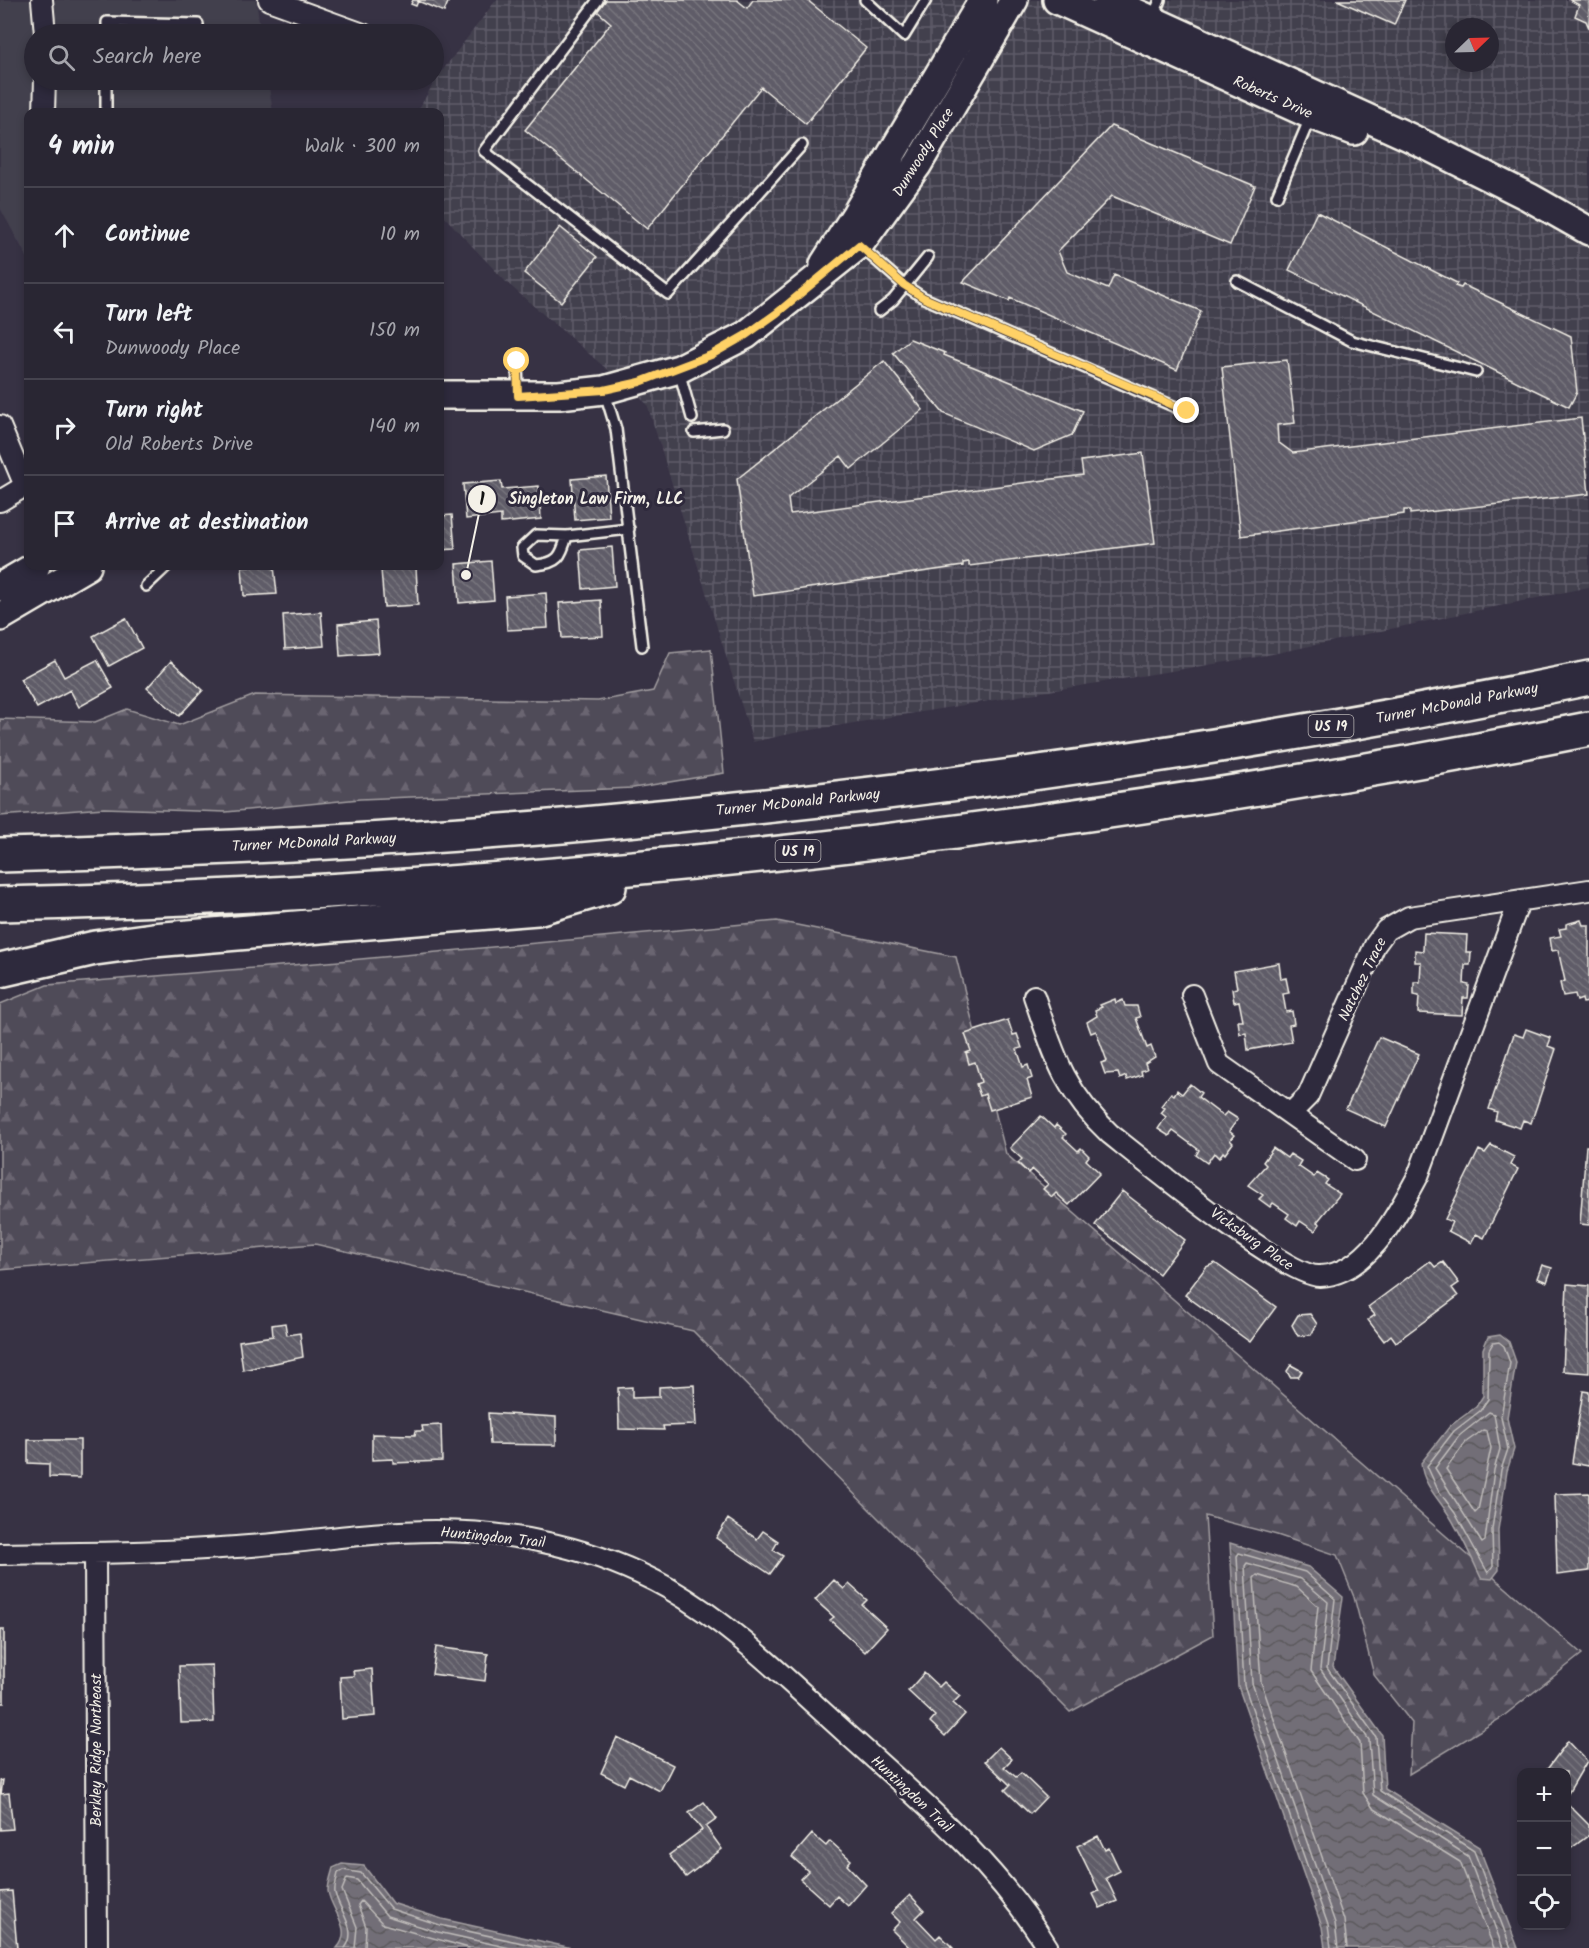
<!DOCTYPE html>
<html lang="en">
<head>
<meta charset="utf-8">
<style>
  :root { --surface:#292633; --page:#312e3b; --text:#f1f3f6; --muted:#a5a5ac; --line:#45434e }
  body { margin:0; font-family:Kalam,sans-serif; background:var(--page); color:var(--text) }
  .controls { position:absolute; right:18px; bottom:18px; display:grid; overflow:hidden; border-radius:12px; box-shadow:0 3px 9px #0003 }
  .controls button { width:54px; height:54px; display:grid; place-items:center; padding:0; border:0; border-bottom:2px solid var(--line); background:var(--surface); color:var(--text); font:30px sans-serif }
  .compass { position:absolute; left:1445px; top:18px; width:54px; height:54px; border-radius:50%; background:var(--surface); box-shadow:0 3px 9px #0003; rotate:67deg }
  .stop { position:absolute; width:18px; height:18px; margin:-14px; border:4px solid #ffd166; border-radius:50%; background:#fff }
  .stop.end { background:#ffd166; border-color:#fff; box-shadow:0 2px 6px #0008 }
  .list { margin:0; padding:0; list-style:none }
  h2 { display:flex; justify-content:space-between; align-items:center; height:78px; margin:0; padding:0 24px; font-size:26px }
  h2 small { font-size:20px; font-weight:400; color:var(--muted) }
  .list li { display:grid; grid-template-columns:39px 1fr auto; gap:18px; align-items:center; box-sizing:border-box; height:96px; padding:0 24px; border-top:2px solid var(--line) }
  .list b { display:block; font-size:22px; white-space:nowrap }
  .list p { margin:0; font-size:20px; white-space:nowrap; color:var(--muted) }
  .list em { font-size:20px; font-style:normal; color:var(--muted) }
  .icon { flex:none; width:33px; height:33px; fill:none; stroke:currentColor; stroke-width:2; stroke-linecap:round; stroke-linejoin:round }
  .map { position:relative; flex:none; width:1589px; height:1948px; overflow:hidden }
  .search { position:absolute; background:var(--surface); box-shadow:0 3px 9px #0003; left:24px; top:24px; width:420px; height:66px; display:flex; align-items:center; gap:15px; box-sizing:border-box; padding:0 21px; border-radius:33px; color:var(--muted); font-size:22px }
  .panel { position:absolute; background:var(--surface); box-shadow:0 3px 9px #0003; left:24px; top:108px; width:420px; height:462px; border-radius:12px }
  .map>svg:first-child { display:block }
</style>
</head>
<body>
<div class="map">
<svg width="1589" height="1948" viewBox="0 0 1589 1948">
  <defs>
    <pattern id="industrial-grid" width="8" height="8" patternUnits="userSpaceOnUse" patternTransform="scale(1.5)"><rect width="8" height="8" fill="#433f4e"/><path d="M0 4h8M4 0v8" fill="none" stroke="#5f5b68"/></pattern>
    <pattern id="forest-firs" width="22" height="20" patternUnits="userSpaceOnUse" patternTransform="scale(1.5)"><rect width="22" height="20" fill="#504b59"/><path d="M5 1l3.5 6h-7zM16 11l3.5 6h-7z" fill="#6a6571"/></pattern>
    <pattern id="water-waves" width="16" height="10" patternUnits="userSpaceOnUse" patternTransform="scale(1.5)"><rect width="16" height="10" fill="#726e77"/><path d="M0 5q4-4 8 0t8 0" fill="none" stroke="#5b595c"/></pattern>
    <pattern id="building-back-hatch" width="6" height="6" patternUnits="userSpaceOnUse" patternTransform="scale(1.5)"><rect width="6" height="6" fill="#5f5c67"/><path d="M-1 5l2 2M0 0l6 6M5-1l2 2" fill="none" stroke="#77747d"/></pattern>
  </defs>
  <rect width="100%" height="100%" fill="#373244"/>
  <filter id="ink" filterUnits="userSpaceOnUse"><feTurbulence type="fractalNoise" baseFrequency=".0167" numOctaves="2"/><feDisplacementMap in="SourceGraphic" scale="12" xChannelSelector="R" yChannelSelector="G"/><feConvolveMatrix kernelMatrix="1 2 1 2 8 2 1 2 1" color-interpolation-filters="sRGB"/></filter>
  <g filter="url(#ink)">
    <path fill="#433f4e" d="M0,0h256l5,34h-227v46h234l5,32h-245v147l-28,-51z"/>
    <path fill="url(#industrial-grid)" fill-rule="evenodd" d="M496,0h1093v587l-326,69 -464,76 -46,10 -106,-338 -141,-122 -66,-70v-100h-23l19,-33zM1454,27h36v36h-36z"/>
    <path fill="url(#forest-firs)" stroke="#a29ea0" stroke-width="1.5" d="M711,649l13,124 -91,15 -273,11 -134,13 -122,-4 -104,8v-97l95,3 32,-13 52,16 76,-30 343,6 55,-10 17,-38z
      M777,921l179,36 50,197 576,500 -81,64 -92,56 3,-51 -38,-48 -20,-78 -17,-42 -60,-20 -72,-19 8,119 -143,77 -377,-381 -378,-87 -315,26v-266l47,-19 281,-23z"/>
    <path fill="url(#water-waves)" stroke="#a6a2a4" stroke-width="1.5" d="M1500,1335l9,7 7,20 -9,56 7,31 -7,22 -9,59 1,40 -7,9 -11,-1c-9,-20 -18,-39 -29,-58 -11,-19 -29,-34 -31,-57l29,-37 26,-19 7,-11v-47l5,-12z
      M1230,1543l78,24 35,30 -10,70 49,68 3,54 94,58 39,101h-193l-3,-21 -84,-241z
      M342,1864l22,2 28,37 50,16 130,29h-235c17,-19 -6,-37 -9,-57 0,-7 3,-16 5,-23z"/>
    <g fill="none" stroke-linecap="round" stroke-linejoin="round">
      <path stroke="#c0bdbb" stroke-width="1.5" d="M1499,1342l5,4 6,17 -9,54 7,32 -7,21 -9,59 1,38 -5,6 -33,-60 -17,-23 -11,-24 27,-35 26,-20 8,-12 1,-49 4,-7z
        M1489,1412l5,2 6,35 -6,21 -9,71 -3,2 -47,-75 24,-32z
        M1483,1430l4,1 4,17 -13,62 -3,3 -29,-44 20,-27z
        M345,1948c14,-17 -6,-38 -10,-55 -1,-6 2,-14 3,-20l5,-3 18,3 30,36 49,16 105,23
        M355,1948l2,-21 -15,-37 5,-12 10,2 30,36 51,16 72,16
        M365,1948l1,-21 -8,-22 3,-4 22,23 86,24
        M1331,1948l-3,-23 -84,-240 -7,-129 2,-3 66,19 30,27 -8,69 49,69 4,54 94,60 37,97
        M1338,1948l-3,-25 -83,-240 -7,-117 2,-3 54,16 27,23 -8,67 49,71 4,55 95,61 35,92
        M1347,1948l-3,-28 -83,-238 -7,-104 3,-3 40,12 21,19 -7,65 49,72 3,50 10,15 87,54 34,86"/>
    </g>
    <path fill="url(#building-back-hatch)" stroke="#f4f1e8" stroke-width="1.5" d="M413,0h36l-5,12 -26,-11 -2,5 -5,-2z
      M606,0h131l10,8 6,-8h54l59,48 -60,76 -45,-37 -114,142 -122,-99 86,-107 -14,-12z
      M1337,0h68l-11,25z
      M1570,0h19v28l-3,-7 -11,-5 4,-11z
      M1111,126l144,60 -25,59 -118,-49 -54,55 9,21 41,17 6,-14 87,36 -24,59 -167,-72 -1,3 -46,-19z
      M1317,212l140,71 -2,3 6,2 2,-3 108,51 6,56 -8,15 -280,-137z
      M560,227l37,30 -36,45 -37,-29z
      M910,339l35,14 -1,2 139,56 -11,24 -38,16 -91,-38 -50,-60z
      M1287,360l8,63 -18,2 1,17 15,11 288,-35 8,76 -179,20v-4h-6v4l-163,22 -19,-169z
      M884,361l39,49 -72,59 -10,-13 -53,42 2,16 293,-39 -2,-14 62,-8 12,90 -186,23v-4l-6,1v3l-210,30 -16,-117z
      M606,476l3,41 -34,3 -3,-41z
      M501,481l1,8 37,-3 2,33 -40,4v-8l-35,4 -3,-35z
      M452,515l3,34 -15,1v-34z
      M612,547l3,39 -32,3 -3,-39z
      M491,561l3,39 -35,3 -3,-39z
      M242,566h32l3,28 -33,2z
      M416,567l2,38 -34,2 -3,-38z
      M546,593l2,35 -41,2 -2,-34z
      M601,600l2,36 -41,2 -3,-35z
      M321,612l3,34 -39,3 -2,-34z
      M126,618l16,30 -33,18 -16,-30z
      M376,621l3,32 -39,3 -2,-32z
      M55,660l9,17 33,-17 16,28 -34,19 -9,-17 -33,18 -17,-29z
      M171,661l32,29 -24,26 -32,-28z
      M1581,920l2,5h6v77l-6,1 -1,-4 -5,2 -2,-7 -12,2 -3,-13 5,-2 -7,-31 -6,1 -2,-13 11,-2 -2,-7 7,-1v-4z
      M1424,933l43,2 -1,17h5l-1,13h-5l-1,19 5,1 -1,13h-5l-1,17 -44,-2 1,-17 -5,-1v-13h6l1,-20h-6v-12l8,1z
      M1279,963l2,16 5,-1 3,15 -6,1 3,18 6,-1 2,13 -5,1 3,17 -44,8 -2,-17 -6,1 -2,-13h5l-4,-20 -5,1 -2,-13 5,-1 -3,-17z
      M1115,999l1,4 7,-3 2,6h12l3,11 -4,1 11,30 4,-2 4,11 -10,6 2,6 -6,2 1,4 -15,5 -1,-4 -6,3 -2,-6 -13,1 -4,-11 6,-2 -11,-30 -5,2 -4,-11 10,-6 -2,-6 7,-3 -2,-2z
      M1008,1020l5,15 4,-1 5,14 -5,1 6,18 5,-2 4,13 -5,2 5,17 -42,13 -5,-16 -5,2 -4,-12 5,-2 -6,-20 -6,2 -3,-11 5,-2 -6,-17z
      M1526,1029l25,9 -3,8 8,3 -25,74 -8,-3 -3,8 -25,-8 2,-8 -8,-3 25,-75 9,3z
      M1379,1037l40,17 -33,73 -40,-18z
      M1190,1084l11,9 -3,4 25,19 4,-4 11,7 -9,12 5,4 -4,5 3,3 -8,11 -2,-2 -4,6 -5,-5 -7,10 -11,-8 3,-5 -26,-19 -4,5 -11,-7 8,-12 -5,-4 4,-5 -4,-2 10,-13 3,2 3,-5 5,4z
      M1041,1116l13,12 2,-3 10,9 -3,3 15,14 3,-3 8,8 -3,4 14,13 -31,32 -13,-12 -4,4 -9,-8 5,-5 -16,-15 -4,4 -10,-10 4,-4 -12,-11z
      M1491,1145l23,12 -4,8 8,4 -34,69 -8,-4 -5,9 -23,-12 4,-9 -7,-3 34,-69 6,3z
      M1586,1146h3v79l-9,-1z
      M1273,1148l14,10 3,-4 11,7 -3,5 16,11 3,-4 11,7 -3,4 15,10 -23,28 3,2 -5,7 -15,-10 -3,5 -11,-8 3,-4 -16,-11 -3,4 -11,-8 4,-4 -15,-10 18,-20 -3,-3z
      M1122,1191l63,49 -26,34 -64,-49z
      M1430,1261l5,6 8,-5 16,21 -7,5 6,8 -62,46 -5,-7 -7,6 -16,-21 7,-5 -7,-8z
      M1215,1263l61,44 -26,35 -65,-47 21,-28z
      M1542,1265l10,3 -5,14 -10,-4z
      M1567,1284l22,2v87l-26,-2z
      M1310,1314l7,10 -6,11 -13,1 -6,-11 6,-10z
      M285,1323l2,12 13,-2 3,24 -60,13 -4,-29 34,-5 -1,-11z
      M1291,1365l11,6 -4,6h-8l-3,-6z
      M694,1385l2,40 -33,1 1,4 -45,-1 -1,-41 14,-1v11l27,-1v-10z
      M1583,1391l6,1v74l-17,-3z
      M488,1413l68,4v28l-66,-1z
      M441,1425l1,36 -49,2v-4l-21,1v-26l43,1 1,-4h7l-1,-5z
      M28,1440h52v38l-31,-1v-13l-21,-1z
      M1589,1493v78l-32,4 -2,-81z
      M728,1519l29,20 6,-8 15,10 -5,9 10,6 -13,18 -54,-36z
      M834,1580l10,9 5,-5 18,16 -5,5 25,23 -22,24 -35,-32 4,-3 -19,-17z
      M0,1629h4v74h-4z
      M436,1647l52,7 -3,27 -53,-7z
      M212,1665l2,57 -33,1 -2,-57z
      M372,1669l3,47 -33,3 -2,-42 14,-1 -1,-5z
      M924,1673l15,14 5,-5 16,14 -7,7 12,11 -20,22 -15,-14 5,-6 -27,-25z
      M617,1737l56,28 -13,26 -31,-16 -5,10 -23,-12z
      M1568,1741l19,20 -21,36v-25h-21z
      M999,1747l13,12 -8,8 12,10 5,-4 25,24 -16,17 -25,-24 5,-5 -25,-24z
      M3,1780l-2,14 8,-1 4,36 -13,1v-49z
      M704,1802l13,17 -11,8 16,22 -36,28 -17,-22 33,-25 -13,-17z
      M1566,1802l23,23v10l-23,17z
      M812,1834l14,12 4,-5 21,19 -4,5 19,20 -18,21 -11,-10 -8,9 -29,-26 8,-8 -16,-14z
      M1098,1836l7,14 4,-2 11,23 -14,7 11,23 -17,7 -7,-14 6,-3 -22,-45z
      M12,1891l5,57h-17v-56z
      M910,1895l14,15 -8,8 20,21 4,-4 13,13h-43l-18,-18 8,-8 -9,-9z"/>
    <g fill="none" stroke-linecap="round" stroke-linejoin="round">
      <defs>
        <path id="lane" d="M598,0l-114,151 184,143 134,-149
          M865,0l39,36 22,-36
          M1153,17l7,-17
          M107,34v-12l91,2 -1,10
          M106,112v-32
          M1277,196l33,-78
          M861,247l43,38 20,13 263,114
          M1237,281l115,60 124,31
          M879,311l14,-11 35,-43
          M517,361l1,30
          M679,371l13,47
          M605,393l11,36 26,217
          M694,432l29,-3
          M567,536c-6,21 -9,27 -31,29l-13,-9 -1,-8 14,-13 31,1 62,-7
          M146,586l20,-19"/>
        <path id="street" d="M42,0l3,34
          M269,0l94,34
          M44,112l1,-32
          M0,426l25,60 -25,15
          M1192,995l27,69 136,96
          M1034,996c20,58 29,94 76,138 33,26 177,144 210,142 48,-2 78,-63 98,-100l101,-274
          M1290,1114l18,-18 67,-151 11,-15 23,-13 180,-27
          M95,1553l2,395
          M0,1554c79,-1 158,-1 236,-7 66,-4 132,-16 199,-16 80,0 162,17 233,57 66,38 121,94 178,145 73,66 150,130 202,215"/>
        <path id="secondary" d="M1057,0l254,115 43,16
          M1108,0l301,137 120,60 60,34
          M824,264l32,-50 127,-214
          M440,395h119l45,-5 75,-21 67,-34 113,-90 59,-81 96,-164
          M0,587l36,-21
          M0,617l87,-51"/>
        <path id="highway" d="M0,855c188,-5 375,-13 562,-29 345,-30 688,-79 1027,-148
          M0,904c534,-11 1065,-72 1589,-175
          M0,970l95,-22 58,-8 384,-32 72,-21"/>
      </defs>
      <use href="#lane" stroke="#f4f1e8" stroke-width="14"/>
      <use href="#street" stroke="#f4f1e8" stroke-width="24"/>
      <use href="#secondary" stroke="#f4f1e8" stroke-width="32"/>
      <use href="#highway" stroke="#f4f1e8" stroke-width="38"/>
      <use href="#lane" stroke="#2f2a3d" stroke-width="9"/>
      <use href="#street" stroke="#2f2a3d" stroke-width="20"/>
      <use href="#secondary" stroke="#2f2a3d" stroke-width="27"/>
      <use href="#highway" stroke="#2f2a3d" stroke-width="33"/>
    </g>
  </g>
  <g fill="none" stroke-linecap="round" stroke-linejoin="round" filter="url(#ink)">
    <path stroke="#ffd166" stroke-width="8" d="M517,361l1,35 86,-6 36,-8 71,-27 35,-20 31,-22 82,-68 45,40 20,13 263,113"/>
  </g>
  <g text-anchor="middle" stroke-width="6" stroke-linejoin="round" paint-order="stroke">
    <g fill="#2f2a3d" stroke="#b9b5b5" stroke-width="1.5">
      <rect x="1308.5" y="715" width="45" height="22" rx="4.5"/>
      <rect x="775.5" y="840" width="45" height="22" rx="4.5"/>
    </g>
    <g font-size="14" font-weight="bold" fill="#f4f1e8">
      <text x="1331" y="731">US 19</text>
      <text x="798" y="856">US 19</text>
    </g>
    <g font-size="15" fill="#f4f1e8" stroke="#2f2a3d">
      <text transform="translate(1273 97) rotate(24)" y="5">Roberts Drive</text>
      <text transform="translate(923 152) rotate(-58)" y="5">Dunwoody Place</text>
      <text transform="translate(1457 703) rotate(-11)" y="5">Turner McDonald Parkway</text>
      <text transform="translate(798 802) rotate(-6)" y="5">Turner McDonald Parkway</text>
      <text transform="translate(314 842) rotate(-3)" y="5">Turner McDonald Parkway</text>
      <text transform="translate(1362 979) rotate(-64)" y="5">Natchez Trace</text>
      <text transform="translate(1252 1239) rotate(35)" y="5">Vicksburg Place</text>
      <text transform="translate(493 1537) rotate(6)" y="5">Huntingdon Trail</text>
      <text transform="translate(96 1750) rotate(-90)" y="5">Berkley Ridge Northeast</text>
      <text transform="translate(912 1794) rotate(43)" y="5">Huntingdon Trail</text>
    </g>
  </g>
  <path fill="none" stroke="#f4f1e8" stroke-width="2" d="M466 575L482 499"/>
  <g fill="#f4f1e8" stroke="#2f2a3d" stroke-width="2">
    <circle cx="466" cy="575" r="6"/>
    <circle cx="482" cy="499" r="15"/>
  </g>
  <g font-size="18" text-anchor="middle" font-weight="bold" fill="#111">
    <text x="482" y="505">1</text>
  </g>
  <g font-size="16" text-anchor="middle" font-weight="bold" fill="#f4f1e8" stroke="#2f2a3d" stroke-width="6" stroke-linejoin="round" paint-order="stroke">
    <text x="596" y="504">Singleton Law Firm, LLC</text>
  </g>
</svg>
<div class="controls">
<button>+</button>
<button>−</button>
<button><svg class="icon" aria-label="locate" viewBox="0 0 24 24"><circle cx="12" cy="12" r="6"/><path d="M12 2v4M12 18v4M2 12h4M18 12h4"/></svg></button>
</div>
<svg class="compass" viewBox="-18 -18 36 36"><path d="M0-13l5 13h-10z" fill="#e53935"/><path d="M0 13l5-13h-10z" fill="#a5a5ac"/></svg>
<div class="stop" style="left:517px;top:361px"></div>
<div class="stop end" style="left:1187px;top:411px"></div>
<div class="search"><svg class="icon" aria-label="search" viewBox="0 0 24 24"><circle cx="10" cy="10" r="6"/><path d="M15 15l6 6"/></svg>Search here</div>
<section class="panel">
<h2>4 min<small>Walk · 300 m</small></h2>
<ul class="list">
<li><svg class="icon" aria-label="ahead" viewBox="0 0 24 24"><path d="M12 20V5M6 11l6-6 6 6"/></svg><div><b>Continue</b></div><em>10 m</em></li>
<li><svg class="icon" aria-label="left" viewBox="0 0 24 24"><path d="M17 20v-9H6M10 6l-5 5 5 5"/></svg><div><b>Turn left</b><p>Dunwoody Place</p></div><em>150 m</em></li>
<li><svg class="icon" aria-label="right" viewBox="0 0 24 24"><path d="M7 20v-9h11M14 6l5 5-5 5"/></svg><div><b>Turn right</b><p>Old Roberts Drive</p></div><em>140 m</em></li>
<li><svg class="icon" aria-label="arrive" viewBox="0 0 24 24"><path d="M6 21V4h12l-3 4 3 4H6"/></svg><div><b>Arrive at destination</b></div></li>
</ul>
</section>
</div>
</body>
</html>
